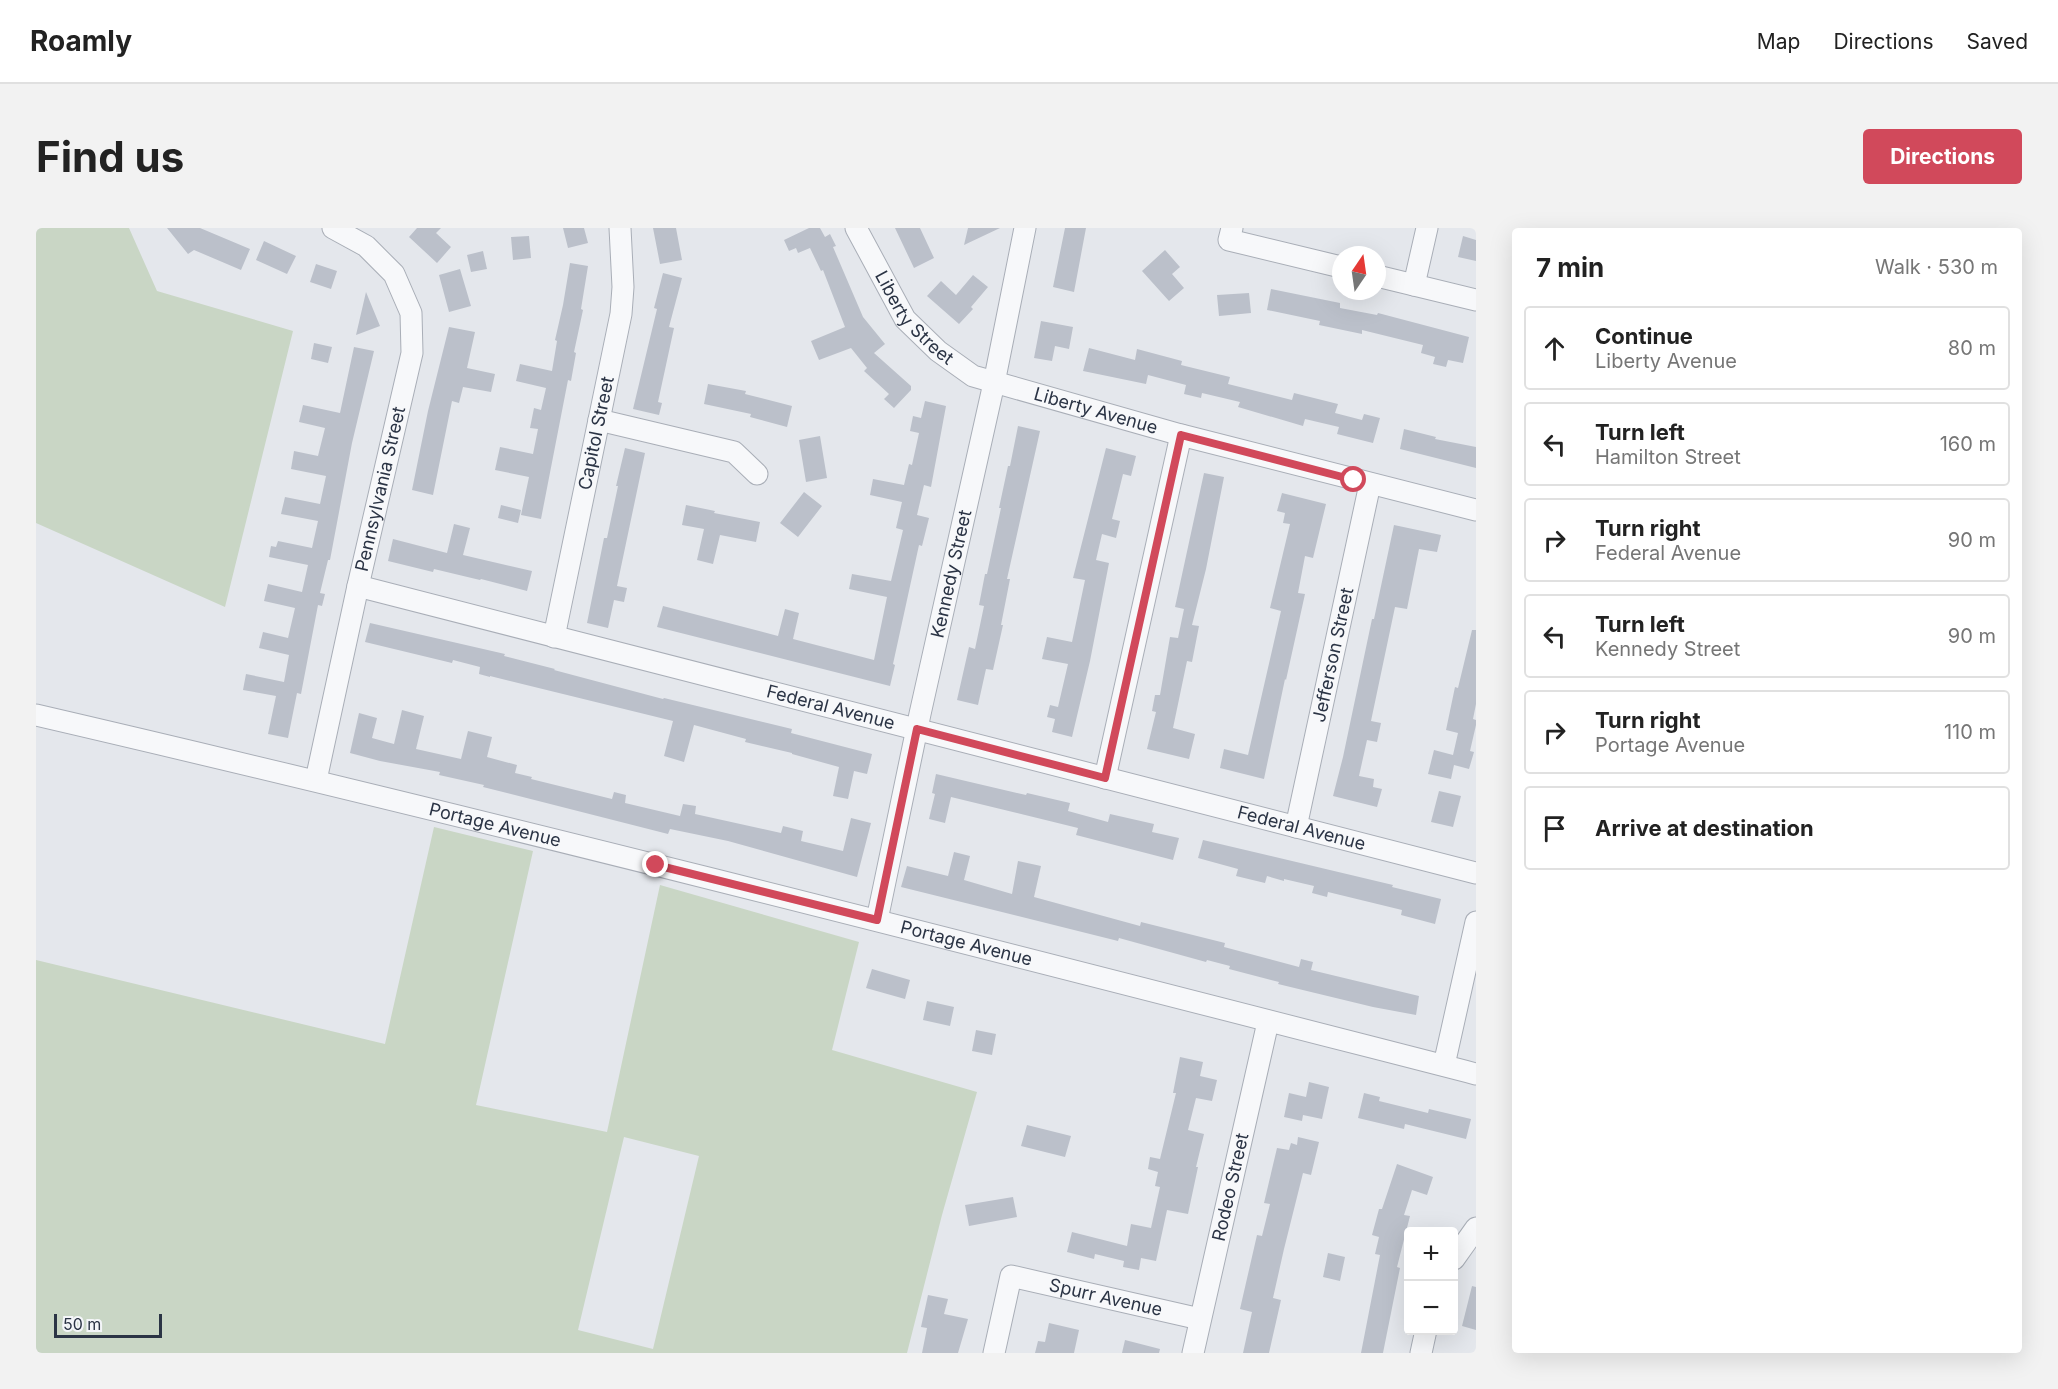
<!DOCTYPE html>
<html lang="en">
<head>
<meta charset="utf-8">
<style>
  :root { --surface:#fff; --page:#f2f2f2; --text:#222; --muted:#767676; --line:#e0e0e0; --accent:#d1495b }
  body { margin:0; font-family:Inter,sans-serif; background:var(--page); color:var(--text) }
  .controls { position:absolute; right:18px; bottom:18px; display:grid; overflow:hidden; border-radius:6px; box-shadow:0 6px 24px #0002 }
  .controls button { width:54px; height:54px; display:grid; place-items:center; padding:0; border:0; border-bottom:2px solid var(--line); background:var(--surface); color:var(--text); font:30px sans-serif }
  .compass { position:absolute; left:1296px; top:18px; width:54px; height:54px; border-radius:50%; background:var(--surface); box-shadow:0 6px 24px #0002; rotate:13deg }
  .scale { position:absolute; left:18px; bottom:15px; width:108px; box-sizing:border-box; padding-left:6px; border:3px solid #2b3445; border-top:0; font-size:16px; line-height:21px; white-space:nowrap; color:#2b3445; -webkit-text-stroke:4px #f4f6f9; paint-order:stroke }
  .stop { position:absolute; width:18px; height:18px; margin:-14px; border:4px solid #d1495b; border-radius:50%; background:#fff }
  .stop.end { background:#d1495b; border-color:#fff; box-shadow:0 2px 6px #0008 }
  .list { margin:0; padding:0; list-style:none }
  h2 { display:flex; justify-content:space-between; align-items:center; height:78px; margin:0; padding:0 24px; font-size:26px }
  h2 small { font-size:20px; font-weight:400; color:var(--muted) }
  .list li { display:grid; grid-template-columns:39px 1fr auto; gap:18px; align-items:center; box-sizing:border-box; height:84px; margin:0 12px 12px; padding:0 12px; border:2px solid var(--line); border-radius:6px }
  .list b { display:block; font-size:22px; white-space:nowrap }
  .list p { margin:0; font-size:20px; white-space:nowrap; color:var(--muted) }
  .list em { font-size:20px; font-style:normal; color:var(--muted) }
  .icon { flex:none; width:33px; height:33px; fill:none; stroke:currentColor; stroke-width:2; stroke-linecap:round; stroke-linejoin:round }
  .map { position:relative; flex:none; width:1440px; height:1125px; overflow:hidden; border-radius:6px }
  header { display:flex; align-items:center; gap:36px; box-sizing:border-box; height:84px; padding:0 30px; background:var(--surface); border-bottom:2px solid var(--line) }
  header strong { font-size:28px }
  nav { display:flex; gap:33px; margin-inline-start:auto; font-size:21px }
  .intro { display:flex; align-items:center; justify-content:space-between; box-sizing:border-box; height:144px; padding:0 36px }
  h1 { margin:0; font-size:42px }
  .button { padding:15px 27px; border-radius:6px; background:var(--accent); color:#fff; font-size:21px; font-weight:700 }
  main { display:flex; gap:36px; padding:0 36px }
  aside { flex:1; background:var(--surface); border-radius:6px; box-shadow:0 6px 24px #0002 }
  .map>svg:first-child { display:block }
</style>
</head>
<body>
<header>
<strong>Roamly</strong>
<nav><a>Map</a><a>Directions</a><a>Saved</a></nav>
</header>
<div class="intro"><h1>Find us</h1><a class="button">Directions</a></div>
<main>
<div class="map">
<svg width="1440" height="1125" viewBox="0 0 1440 1125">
  <rect width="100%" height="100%" fill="#e4e7ec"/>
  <path fill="#c9d6c5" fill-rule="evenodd" d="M0,0h93l28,63 136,40 -68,276 -189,-84z
    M398,599l99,24 -57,254 131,27 53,-247 199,57 -27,108 145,42 -35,123 -35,138h-871v-393l349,84zM588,909l75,19 -46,193 -75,-19z"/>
  <path fill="#bbc0ca" d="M131,0h33l50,21 -9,21 -47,-20 -6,4z
    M381,0h24l-5,5 15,14 -14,16 -28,-26z
    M527,0h21l4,15 -20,5z
    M617,0h23l6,32 -22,4z
    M773,0h11l5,9 5,-3 6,12 -3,1 30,70 22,27 -11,9 37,33v4l-17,18 -10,-9 5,-5 -25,-23 3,-3 -16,-20 -32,12 -8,-19 34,-14 -22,-57 -2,1 -11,-23 -12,5 -2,-5 -7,3 -5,-11z
    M859,0h25l14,30 -20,10z
    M932,0h32l-36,17z
    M1029,0h21l-12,64 -21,-5z
    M493,8l2,22 -18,2 -2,-23z
    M1427,8l13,4v21l-18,-4z
    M228,13l32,15 -9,18 -31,-14z
    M1129,22l15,17 -8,7 12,14 -15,13 -27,-30z
    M447,23l4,18 -16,3 -4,-17z
    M534,35l18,3 -7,43 2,1 -9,42 2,1 -5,28 -3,-1 -27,139 -20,-4 8,-38 -34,-7 5,-23 33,7 5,-25 -8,-1 4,-20 7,2 5,-22 -30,-7 4,-17 32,7 5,-30 -2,-1 8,-35z
    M280,36l21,7 -6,18 -21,-7z
    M424,41l11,37 -22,6 -10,-37z
    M627,45l19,5 -13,49 5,1 -16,74 4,1 -3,12 -26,-6 24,-100 -3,-1z
    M937,47l15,12 -17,20 2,2 -14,15 -32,-28 14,-15 15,14z
    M1235,61l69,14v5l37,7 1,-2 91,24 -6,26 -15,-3 -2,7 -13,-3 2,-7 -14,-4 2,-8 -61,-15v4l-43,-9 1,-4 -53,-11z
    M330,64l14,34 -24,9z
    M1213,65l2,20 -32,3 -2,-21z
    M1005,93l32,6 -4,22 -14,-3 -3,15 -18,-3z
    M413,99l26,5 -8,36 28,6 -4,18 -28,-5 -4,16 -7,-2 -19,94 -21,-5 16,-79z
    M278,115l18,4 -4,16 -17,-4z
    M318,119l20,4 -22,92 -22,117h-2l-8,33 5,1 -3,12 -4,-1 -17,89 -4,-1 -9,45 -20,-4 8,-38 -33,-6 3,-16 38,8 5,-27 -30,-7 4,-16 25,6 7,-30 -31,-7 4,-17 34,8 6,-27 -39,-8 2,-11 5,1 2,-6 34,7 6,-27 -37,-7 4,-17 35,7 6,-28 -35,-7 3,-18 24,5 7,-28 -26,-6 4,-17 37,8z
    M1053,120l46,12 2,-11 45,12 -1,4 49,12 -2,7 64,16 2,-7 44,11 -3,9 27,7 2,-6 16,4 -7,25 -36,-9 2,-7 -34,-8 -2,7 -65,-19 2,-5 -38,-9 -1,5 -17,-4 2,-9 -38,-10 -2,9 -63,-13z
    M672,156l38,7 -1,3 47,12 -5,21 -37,-10 1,-3 -47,-10z
    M889,173l21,5 -15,81 -7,-2 -7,30 12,3 -7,28 -3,-1 -26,119 2,1 -5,21 -233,-59 6,-21 115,30 7,-27 14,4 -6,26 81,21 13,-63 -38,-8 3,-15 39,7 12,-51 -7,-2 6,-26 -32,-7 3,-16 31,6 5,-21 3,1 7,-32 -9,-2 3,-15 8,2z
    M982,198l22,5 -33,148h3l-9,46h2l-10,45 -7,-1 -8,36 -21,-5 12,-53 6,2 9,-43 -5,-1 6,-31h2l14,-66h-2l9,-42h2z
    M1368,201l32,8 -1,2 41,8v21l-76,-19z
    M784,208l7,42 -21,4 -7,-42z
    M589,220l20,5 -28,133 10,2 -3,14 -10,-2 -6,28 -21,-5 17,-85h3l11,-52h-2z
    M1070,220l30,8 -5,20 -8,-2 -11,45 8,2 -4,17 -14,-4 -6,26 13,3 -19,98 -18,76 -20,-5 3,-13 -8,-2 3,-12 8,2 10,-43 -26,-5 5,-22 25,5 13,-62 -12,-2z
    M1168,245l20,4 -18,92 -14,56 7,1 -7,36 -5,-1 -14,67 22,6 -6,25 -42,-10 9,-37 -4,-1 3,-16h5l10,-58 8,1 6,-29 -9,-2z
    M768,264l18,14 -24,31 -18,-14z
    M1246,265l44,11 -13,54 -8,-2 -7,37 7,1 -19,86 -1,-1 -21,100 -44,-11 4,-19 24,6 17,-74 16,-70 -11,-3 20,-84 -7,-1 2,-10 -8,-2z
    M465,277l20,5 -3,13 -20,-5z
    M650,277l29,6 -1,2 46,9 -4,20 -36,-7 -7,29 -16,-4 7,-31 -22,-4z
    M418,296l16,4 -7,27 69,16 -5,20 -46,-12 -1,1 -46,-11 -1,3 -45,-11 5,-22 54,14z
    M1358,297l47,10 -4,17 -18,-3 -12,60 -12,-2 -24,114 10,2 -4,19 -10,-2 -8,36 15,3 -1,8 9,2 -5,18 -44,-11 10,-39 29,-138h2z
    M334,395l135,31 -1,2 51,13 -1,1 109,29 1,-1 128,31 -1,4 81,21 -5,20 -13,-3 -6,28 -15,-3 6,-29 -47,-13v-1l-47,-11 1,-3 -52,-14 -10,37 -20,-6 9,-35 -183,-45v1l-11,-3 1,-7 -27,-7 -1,3 -87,-21z
    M1436,402h4v74l-3,15 3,1v5l-6,26 4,1 -5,17 -15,-4 -3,14 -23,-5 6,-24 19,5 5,-22 -12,-3 9,-43 3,1z
    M366,482l22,6 -8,33 45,10 7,-28 24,6 -5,20 30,8 -2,8 17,4 -1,2 81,20 2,-7 12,3 -1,8 55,13 3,-12 13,2 -1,8 86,19 2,-7 20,5 -2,10 42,10 8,-33 20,5 -14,54 -129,-36 -58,-12 -2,5 -185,-47 1,-2 -45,-10 1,-3 -60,-11 -30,-8 9,-40 18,5 -5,20 22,6z
    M900,546l90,21 1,-2 43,10 -2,8 40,11 2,-8 44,10 -2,8 27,6 -6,22 -97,-25 2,-7 -127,-31 -6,26 -16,-4 6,-25 -3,-1z
    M1403,563l22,5 -8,31 -22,-5z
    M1167,612l190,45 -1,2 49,12 -6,25 -34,-9 1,-5 -74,-18 -1,5 -15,-4 2,-7 -30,-7v2l-17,-5 -2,7 -29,-7 2,-7 -40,-11z
    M918,624l16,4 -6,24 48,14 6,-33 23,5 -7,31 106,29 1,-4 84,21 -1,4 75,20 2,-8 12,3 -2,8 108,26 -3,19 -43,-8 -95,-23 1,-2 -50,-13 1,-3 -23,-6 -1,2 -87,-24 -1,3 -217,-54 6,-21 41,10z
    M836,741l38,11 -5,19 -39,-11z
    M891,773l27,6 -4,19 -27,-6z
    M940,802l20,4 -4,21 -20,-4z
    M1144,829l23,5 -3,14 17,4 -5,21 -16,-3 -8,32 16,4 -8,33h2l-10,47 -21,-4 -11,51 -15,-3 -2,12 -16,-3 1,-6 -29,-7 -1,5 -27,-7 5,-20 55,14 4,-22 20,4 9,-41 -5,-1 3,-14 -10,-3 2,-12 10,2 16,-66h-3z
    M1273,854l20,5 -7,32 -19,-4 -1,6 -18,-4 5,-24 17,4z
    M1328,865l16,4 -1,4 49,12 1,-4 42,10 -5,20 -61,-15 -1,5 -46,-11z
    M991,897l44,11 -6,21 -44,-11z
    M1262,909l21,5 -8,33 -8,-2 -19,76 -11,49 8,2 -12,53h-26l9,-41 -12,-3 17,-74 5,1 8,-32 -6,-1 13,-55 12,2 2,-7 6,2z
    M1361,936l36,13 -6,18 -15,-5 -8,25 6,1 -13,51 3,1 -17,85h-22l19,-98 -5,-1 4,-17 -7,-2 7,-26h3z
    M977,969l4,20 -48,9 -4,-21z
    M1292,1025l17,4 -5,24 -17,-4z
    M1436,1058l4,1v43l-14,-4z
    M892,1067l20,4 -4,15 24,5 -10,34h-36l5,-25 -6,-1z
    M1013,1095l30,7 -5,23h-39l3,-12 7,1z
    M1089,1112l35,9 -1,4h-37z"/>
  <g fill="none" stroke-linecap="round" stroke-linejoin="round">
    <defs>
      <g id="minor">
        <path id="s1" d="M820,0l49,91 33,32 35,25 208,59 295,75"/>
        <path d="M1196,0l-3,12 112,27"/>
        <path d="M1341,48l99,24"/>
        <path d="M1378,57l13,-57"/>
        <path d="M563,192l135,32 23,22"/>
        <path id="s2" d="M322,358l1118,287"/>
        <path id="s3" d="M518,409l67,-323 2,-27 -3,-59"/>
        <path id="s4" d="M0,487c482,112 961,236 1440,359"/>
        <path d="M1069,550l76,-343"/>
        <path id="s5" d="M280,552l42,-194 54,-233 -1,-40 -17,-39 -28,-28 -33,-18"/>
        <path id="s6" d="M1260,599l74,-343"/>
        <path id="s7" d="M841,692l43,-206 74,-331 31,-155"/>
        <path d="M1408,837l32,-143"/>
        <path d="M1418,1031l22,-31"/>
        <path id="s8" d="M958,1125l17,-77 189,43"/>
        <path id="s9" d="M1157,1125l75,-331"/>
        <path d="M1385,1125l5,-23"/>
      </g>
    </defs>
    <use href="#minor" stroke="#a9aeb7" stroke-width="23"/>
    <use href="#minor" stroke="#f7f8fa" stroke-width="21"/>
  </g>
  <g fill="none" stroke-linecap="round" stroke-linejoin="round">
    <path stroke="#d1495b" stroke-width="8" d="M620,637l221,55 40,-191 188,49 76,-343 173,45"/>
  </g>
  <g text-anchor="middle" stroke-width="6" stroke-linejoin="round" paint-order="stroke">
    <g font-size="18" fill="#2b3445" stroke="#f4f6f9">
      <text dy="6" stroke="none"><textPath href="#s1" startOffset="108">Liberty Street</textPath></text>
      <text dy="6" stroke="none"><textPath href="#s1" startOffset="320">Liberty Avenue</textPath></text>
      <text dy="6" stroke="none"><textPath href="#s3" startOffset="208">Capitol Street</textPath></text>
      <text dy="6" stroke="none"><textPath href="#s5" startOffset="298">Pennsylvania Street</textPath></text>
      <text dy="6" stroke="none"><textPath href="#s7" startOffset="354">Kennedy Street</textPath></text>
      <text dy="6" stroke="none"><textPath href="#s6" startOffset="176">Jefferson Street</textPath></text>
      <text dy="6" stroke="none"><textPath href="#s2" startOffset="488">Federal Avenue</textPath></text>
      <text dy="6" stroke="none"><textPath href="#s4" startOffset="472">Portage Avenue</textPath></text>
      <text dy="6" stroke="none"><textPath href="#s2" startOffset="974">Federal Avenue</textPath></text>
      <text dy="6" stroke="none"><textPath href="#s4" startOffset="958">Portage Avenue</textPath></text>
      <text dy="6" stroke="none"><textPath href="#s9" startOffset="170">Rodeo Street</textPath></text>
      <text dy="6" stroke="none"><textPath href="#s8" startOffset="176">Spurr Avenue</textPath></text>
    </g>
  </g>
</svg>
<div class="controls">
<button>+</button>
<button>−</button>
</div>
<svg class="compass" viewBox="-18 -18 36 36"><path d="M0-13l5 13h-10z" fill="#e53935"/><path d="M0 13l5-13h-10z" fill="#767676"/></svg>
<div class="scale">50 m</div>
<div class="stop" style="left:1318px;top:252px"></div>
<div class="stop end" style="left:620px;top:637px"></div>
</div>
<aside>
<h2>7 min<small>Walk · 530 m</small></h2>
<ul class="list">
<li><svg class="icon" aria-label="ahead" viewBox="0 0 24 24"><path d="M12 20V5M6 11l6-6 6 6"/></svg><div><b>Continue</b><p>Liberty Avenue</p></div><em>80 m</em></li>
<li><svg class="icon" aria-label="left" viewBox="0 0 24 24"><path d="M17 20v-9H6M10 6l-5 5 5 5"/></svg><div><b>Turn left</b><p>Hamilton Street</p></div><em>160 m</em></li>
<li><svg class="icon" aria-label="right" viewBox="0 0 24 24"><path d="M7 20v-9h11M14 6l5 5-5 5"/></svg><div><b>Turn right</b><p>Federal Avenue</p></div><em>90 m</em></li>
<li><svg class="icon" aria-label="left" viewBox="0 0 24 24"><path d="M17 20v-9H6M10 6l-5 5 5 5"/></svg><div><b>Turn left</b><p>Kennedy Street</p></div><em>90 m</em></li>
<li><svg class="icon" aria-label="right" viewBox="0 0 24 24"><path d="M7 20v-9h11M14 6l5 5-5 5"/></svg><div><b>Turn right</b><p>Portage Avenue</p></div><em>110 m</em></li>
<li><svg class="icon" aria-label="arrive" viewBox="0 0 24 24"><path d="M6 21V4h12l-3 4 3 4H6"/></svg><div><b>Arrive at destination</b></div></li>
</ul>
</aside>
</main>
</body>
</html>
